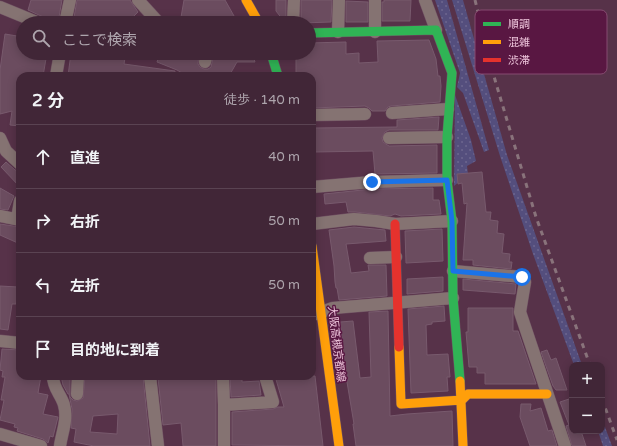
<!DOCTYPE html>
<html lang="ja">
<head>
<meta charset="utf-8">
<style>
  :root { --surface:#412637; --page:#482e3f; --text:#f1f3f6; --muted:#aea5ad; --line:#5a4352 }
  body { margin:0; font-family:"Varela Round","Noto Sans JP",sans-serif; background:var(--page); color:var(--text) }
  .controls { position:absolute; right:12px; bottom:12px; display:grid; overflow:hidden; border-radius:8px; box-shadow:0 2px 10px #0003 }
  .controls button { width:36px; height:36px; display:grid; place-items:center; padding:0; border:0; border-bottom:1px solid var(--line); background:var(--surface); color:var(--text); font:20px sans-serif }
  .stop { position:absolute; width:12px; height:12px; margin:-9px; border:3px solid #1a73e8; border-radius:50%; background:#fff }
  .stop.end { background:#1a73e8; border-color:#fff; box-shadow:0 1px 4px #0008 }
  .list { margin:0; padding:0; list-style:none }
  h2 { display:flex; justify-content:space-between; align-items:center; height:52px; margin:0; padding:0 16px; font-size:17px }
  h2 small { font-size:13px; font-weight:400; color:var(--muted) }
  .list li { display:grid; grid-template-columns:26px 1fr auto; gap:12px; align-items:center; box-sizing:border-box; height:64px; padding:0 16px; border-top:1px solid var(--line) }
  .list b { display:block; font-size:15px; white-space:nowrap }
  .list em { font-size:13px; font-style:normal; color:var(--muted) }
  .icon { flex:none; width:22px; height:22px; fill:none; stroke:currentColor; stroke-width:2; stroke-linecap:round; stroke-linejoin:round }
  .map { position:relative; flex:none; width:617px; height:446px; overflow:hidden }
  .search { position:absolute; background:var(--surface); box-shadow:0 2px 10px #0003; left:16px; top:16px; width:300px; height:44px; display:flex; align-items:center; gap:10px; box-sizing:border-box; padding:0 14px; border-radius:22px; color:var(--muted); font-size:15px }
  .panel { position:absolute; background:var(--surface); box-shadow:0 2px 10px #0003; left:16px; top:72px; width:300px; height:308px; border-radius:12px }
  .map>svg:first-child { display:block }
</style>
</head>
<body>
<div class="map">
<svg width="617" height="446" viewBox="0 0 617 446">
  <defs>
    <pattern id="grass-dots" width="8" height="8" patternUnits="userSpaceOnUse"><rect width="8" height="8" fill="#544e7d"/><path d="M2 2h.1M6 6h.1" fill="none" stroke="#6d668f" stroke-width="1.8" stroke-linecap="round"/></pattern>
  </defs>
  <rect width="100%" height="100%" fill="#573249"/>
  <path fill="url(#grass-dots)" d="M435,0h12l42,150 -5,2 -21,-59 -6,-6 3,-14z
    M452,0h11l44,155 75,210h-8l-41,-111 -33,-98z
    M455,95l16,45 5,21 -9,5 1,8 -14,12z
    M602,419l10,27h-9l-5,-15h4z"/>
  <path fill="#6b4c5f" stroke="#785a6d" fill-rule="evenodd" d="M31,0h31l-4,23h-7l1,-2 -24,-11z
    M77,0h53l8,12 -4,4 8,7h-69z
    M184,0h41l13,23h-58z
    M276,0h10v20h-3l-7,-9z
    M301,0h31l-1,22 -30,1z
    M384,0h27l-1,21h-28v-19h2z
    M346,1l22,1v20h-22z
    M5,34l18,3v16h24l-4,23h-23v50l-10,-1 2,-14 -12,3v-44z
    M429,40l7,19 2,17h2l1,10 -1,16 -49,4 -3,1 -3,4h-13l-3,-3 -4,-2 -53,2v-32h-16v-23h13v-10l37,-1v12l13,-1v10l19,-1 -1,-21z
    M71,53h20l34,5 -1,6 51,7v5h-107z
    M160,53h39l-1,11 2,3 4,2h4l3,-2 3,-14h38l3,9h-18l-8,14h-42l-10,-6 -20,-8z
    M439,117l-1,13h-49l-4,2 -3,6 1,4 6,4 48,-1v28l-62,1 -2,-23 -59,1v-24l83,-1v-7z
    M6,162l9,8 5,1v16l-19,-20z
    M482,172l4,40h5l-1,8 8,1 -1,12 7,1 -2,19 8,1 -1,8h3l-1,7 -38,-4v-5h-10l4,-57 -3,1 -2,-21 -4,1 -1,-10z
    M0,188l14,8 -6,14 -8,-1z
    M433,188v12h6l2,14 -40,2 -6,-2 -5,2 -35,-4h-7l-2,-10 -21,2 -1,-10 48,-5z
    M0,224l20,3v17l-20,-9z
    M354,227l31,3 1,11 -40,3 5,29 18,-2 -1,-6h18l1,31 -48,4 -2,-12h-1l-1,-6 -1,-16 -5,-36z
    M442,229l1,32 -37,2 -1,-32z
    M443,277v14l-36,3v-15z
    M463,279l53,5 -1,10 -52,-4z
    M0,286l18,1 -2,17h-4l-4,26 -8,-1z
    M444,306l1,15 -13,1v2l-6,1 1,30 21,-1 2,23h-3l1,14 -37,2 -3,-84z
    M468,308h45v23h5l18,53h-51v-11h-8v-6h-8l-3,-35h2z
    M388,311l2,105 17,-2 45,-3 1,35h-97l-3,-22h1l-8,-48 -6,-54 13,-1 7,57 11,-1 -2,-65z
    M2,349l18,1v26h21l-3,17 10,2 -5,19 15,3 -5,20 -3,-1 -2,7 -5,-4 -26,-8 1,-3 -4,-1 1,-3 -15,-4 4,-20h-3l4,-23h-3l1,-6 -3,-1z
    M547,350l4,10 5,-2 11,32h-11l-3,-4 -12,-34z
    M61,376h9v21l3,3 4,1 6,-3 2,-22h58l7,70h-56l-20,-4 2,-13 -5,-1 1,-19 -3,-15h-1l-5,-9zM118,414l-1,20 -27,-2 3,-16z
    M164,376h52v70h-33l-2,-23 -18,2 -5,-47h6z
    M230,376h12v6l17,-1 2,14 -30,2z
    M275,376h40l8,70 -91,-1v-33l41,-3 5,-2h6z
    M569,399l3,7v25h9l5,15h-14l-6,-20 3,-1 -9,-23z
    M521,404h10l-1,7 11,-3 7,23 4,-1 5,16h-27l-10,-29z"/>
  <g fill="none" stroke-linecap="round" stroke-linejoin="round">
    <defs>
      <path id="street" d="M138,0l21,23
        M375,0v32
        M425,0l11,30
        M0,7l39,16
        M65,23l5,-23
        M293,23l1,-23
        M338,32l1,-32
        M205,62l2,-9
        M56,76l4,-23
        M392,113l56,-4
        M312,115l53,-1
        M0,138l6,13 14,13
        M389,138l58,-1
        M312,187l60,-5 75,-2
        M0,216l20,4
        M17,219l3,-18
        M312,224l42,-5 22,2 19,3 57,-3
        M370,258l26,-1
        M453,271l69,6 3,5 -5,30 45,134
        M316,314l17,-6 120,-10
        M0,341l20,2
        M53,376c0,13 8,18 11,29 4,14 -2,27 -4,41
        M150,376l8,70
        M223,376l1,29
        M77,394l1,-18
        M0,434l41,12
        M224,446v-41l49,-3 -8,-26"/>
      <path id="fast" d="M309,33l127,-3 16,43 -5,64v43l5,41 1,77 7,83
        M271,53l7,23"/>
      <path id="slow" d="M246,0l13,23
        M312,246l27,200
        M399,347l2,57 61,-4 6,-6h79
        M460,381l3,65"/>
      <path id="jam" d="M395,224l4,123"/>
    </defs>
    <use href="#street" stroke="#6f5062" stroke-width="13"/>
    <use href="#fast" stroke="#6f5062" stroke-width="10"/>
    <use href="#slow" stroke="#6f5062" stroke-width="10"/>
    <use href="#jam" stroke="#6f5062" stroke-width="10"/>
    <use href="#street" stroke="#857372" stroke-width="12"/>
    <use href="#fast" stroke="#30b455" stroke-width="9"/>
    <use href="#slow" stroke="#ff9f0a" stroke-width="9"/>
    <use href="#jam" stroke="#e5322d" stroke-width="9"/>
    <path stroke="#89737b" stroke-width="3" stroke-dasharray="5 5" stroke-linecap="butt" d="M475,0l20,80 41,137 54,148
      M602,399l15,41"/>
  </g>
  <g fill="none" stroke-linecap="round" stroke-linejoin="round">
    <path stroke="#1a73e8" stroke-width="5" d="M372,182l75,-2 5,41 1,50 69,6"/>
  </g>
  <g text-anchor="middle" stroke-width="3" stroke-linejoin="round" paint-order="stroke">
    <g font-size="11" fill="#eec5db" stroke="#591742">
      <text transform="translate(337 344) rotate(83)" y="4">大阪高槻京都線</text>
    </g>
  </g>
  <rect x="475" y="10" width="132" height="64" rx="6" fill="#591742" stroke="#864b70" stroke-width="1"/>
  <rect x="483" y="22" width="18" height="4" fill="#30b455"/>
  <rect x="483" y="40" width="18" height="4" fill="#ff9f0a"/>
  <rect x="483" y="58" width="18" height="4" fill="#e5322d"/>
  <g font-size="11" fill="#eec5db">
    <text x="508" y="28">順調</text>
    <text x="508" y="46">混雑</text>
    <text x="508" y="64">渋滞</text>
  </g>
</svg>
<div class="controls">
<button>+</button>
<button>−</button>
</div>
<div class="stop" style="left:522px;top:277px"></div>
<div class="stop end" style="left:372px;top:182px"></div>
<div class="search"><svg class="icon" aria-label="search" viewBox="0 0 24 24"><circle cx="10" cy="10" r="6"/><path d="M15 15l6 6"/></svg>ここで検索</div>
<section class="panel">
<h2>2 分<small>徒歩 · 140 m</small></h2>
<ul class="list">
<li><svg class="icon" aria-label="ahead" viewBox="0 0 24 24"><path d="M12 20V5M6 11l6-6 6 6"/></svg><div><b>直進</b></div><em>40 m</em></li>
<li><svg class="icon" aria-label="right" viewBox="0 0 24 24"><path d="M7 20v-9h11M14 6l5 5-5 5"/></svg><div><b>右折</b></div><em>50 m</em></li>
<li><svg class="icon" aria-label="left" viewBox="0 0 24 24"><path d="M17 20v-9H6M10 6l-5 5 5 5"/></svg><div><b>左折</b></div><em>50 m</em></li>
<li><svg class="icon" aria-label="arrive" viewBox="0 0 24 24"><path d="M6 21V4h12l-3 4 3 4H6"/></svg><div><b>目的地に到着</b></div></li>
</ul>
</section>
</div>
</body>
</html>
